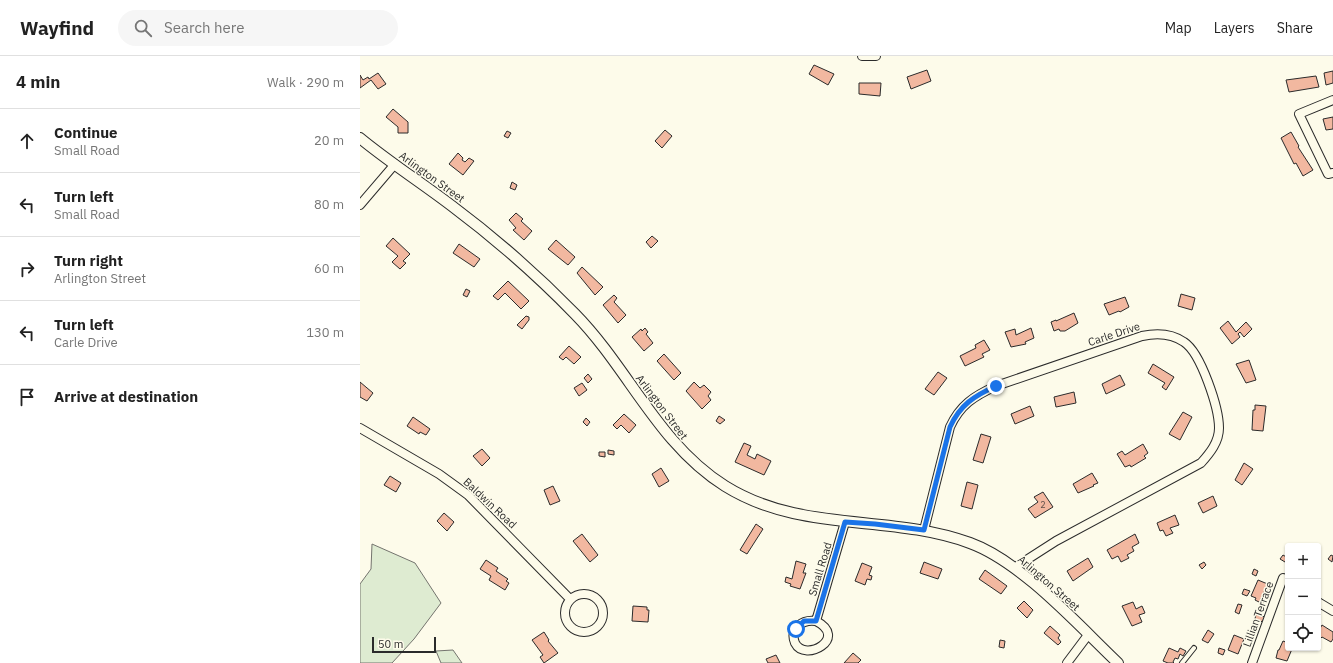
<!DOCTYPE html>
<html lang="en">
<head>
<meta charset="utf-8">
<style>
  :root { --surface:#fff; --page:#f6f6f6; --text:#222; --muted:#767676; --line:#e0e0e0 }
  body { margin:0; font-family:"IBM Plex Sans",sans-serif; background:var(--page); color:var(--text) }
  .controls { position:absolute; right:12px; bottom:12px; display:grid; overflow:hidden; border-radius:4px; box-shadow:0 1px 3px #0004 }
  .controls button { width:36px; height:36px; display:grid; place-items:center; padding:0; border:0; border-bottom:1px solid var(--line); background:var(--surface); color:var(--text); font:20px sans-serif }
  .scale { position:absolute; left:12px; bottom:10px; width:64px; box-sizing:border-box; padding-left:4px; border:2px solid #2b2b2b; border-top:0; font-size:11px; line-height:14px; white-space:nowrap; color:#2b2b2b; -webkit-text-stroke:3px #fdfbea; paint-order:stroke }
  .stop { position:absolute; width:12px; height:12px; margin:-9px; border:3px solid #1a73e8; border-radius:50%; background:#fff }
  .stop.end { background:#1a73e8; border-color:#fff; box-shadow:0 1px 4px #0008 }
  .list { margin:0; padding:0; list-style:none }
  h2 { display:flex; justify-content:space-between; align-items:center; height:52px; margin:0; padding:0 16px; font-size:17px }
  h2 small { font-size:13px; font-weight:400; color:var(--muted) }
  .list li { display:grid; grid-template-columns:26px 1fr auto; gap:12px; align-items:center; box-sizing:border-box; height:64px; padding:0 16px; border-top:1px solid var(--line) }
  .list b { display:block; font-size:15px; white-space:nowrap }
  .list p { margin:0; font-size:13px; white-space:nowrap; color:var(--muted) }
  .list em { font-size:13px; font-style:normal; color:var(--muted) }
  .icon { flex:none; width:22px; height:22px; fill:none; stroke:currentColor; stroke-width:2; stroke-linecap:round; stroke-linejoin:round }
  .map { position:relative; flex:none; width:973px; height:607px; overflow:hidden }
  header { display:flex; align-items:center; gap:24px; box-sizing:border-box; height:56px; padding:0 20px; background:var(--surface); border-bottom:1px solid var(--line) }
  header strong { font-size:19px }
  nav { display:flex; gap:22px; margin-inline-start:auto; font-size:14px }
  .search { width:280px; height:36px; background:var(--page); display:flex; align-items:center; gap:10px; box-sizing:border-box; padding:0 14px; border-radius:22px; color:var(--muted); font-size:15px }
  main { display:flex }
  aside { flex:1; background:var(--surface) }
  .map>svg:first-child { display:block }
</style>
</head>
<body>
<header>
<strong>Wayfind</strong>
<div class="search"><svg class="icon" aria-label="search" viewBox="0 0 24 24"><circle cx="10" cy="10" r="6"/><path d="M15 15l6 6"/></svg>Search here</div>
<nav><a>Map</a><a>Layers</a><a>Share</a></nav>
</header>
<main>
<aside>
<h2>4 min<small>Walk · 290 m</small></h2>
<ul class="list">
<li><svg class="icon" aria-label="ahead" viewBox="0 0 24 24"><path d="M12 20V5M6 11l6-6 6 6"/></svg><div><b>Continue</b><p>Small Road</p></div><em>20 m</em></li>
<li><svg class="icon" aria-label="left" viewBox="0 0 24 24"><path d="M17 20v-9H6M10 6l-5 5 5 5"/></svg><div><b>Turn left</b><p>Small Road</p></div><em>80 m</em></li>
<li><svg class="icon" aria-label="right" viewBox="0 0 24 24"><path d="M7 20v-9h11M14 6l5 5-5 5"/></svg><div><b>Turn right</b><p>Arlington Street</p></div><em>60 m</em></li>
<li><svg class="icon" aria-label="left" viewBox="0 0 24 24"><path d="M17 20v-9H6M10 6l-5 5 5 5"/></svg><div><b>Turn left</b><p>Carle Drive</p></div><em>130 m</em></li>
<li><svg class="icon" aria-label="arrive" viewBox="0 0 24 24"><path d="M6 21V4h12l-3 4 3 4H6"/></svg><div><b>Arrive at destination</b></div></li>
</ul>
</aside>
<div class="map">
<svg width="973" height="607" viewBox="0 0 973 607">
  <rect width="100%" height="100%" fill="#fdfbea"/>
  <path fill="#deebd1" stroke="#74746e" d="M12,488l43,19 26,40 -27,36 -22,24h-32v-79l11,-15z
    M93,594l9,13h-21l-5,-12z"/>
  <path fill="#f2b8a0" stroke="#2b2b2b" d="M454,9l20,9 -6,11 -19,-11z
    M567,14l4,11 -20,8 -4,-12z
    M973,15v12l-7,2 -2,-12z
    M18,17l8,11 -8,5 -7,-9 -11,8v-13l3,5 5,-3 1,2z
    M956,20l3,11 -30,5 -3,-12z
    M499,27h22l-1,13 -21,-2z
    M33,53l15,13v11h-10v-6l-12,-10z
    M973,61v12l-7,1 -3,-11z
    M305,74l7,6 -10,12 -7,-7z
    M147,75l4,2 -3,5 -4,-2z
    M931,76l8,14 -1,1 15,23 -10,6 -7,-13 -2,1 -13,-26z
    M98,97l5,5 -1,2 3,2 4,-4 5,3 -11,14 -14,-11z
    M152,126l5,3 -2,5 -5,-2z
    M156,157l7,6 -2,2 11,10 -8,9 -11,-10 3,-2 -7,-8z
    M292,180l6,5 -7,7 -5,-6z
    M33,182l17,16 -7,7 3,2 -6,6 -8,-7 6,-6 -12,-10z
    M196,184l19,17 -7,8 -20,-16z
    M99,188l21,15 -6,8 -21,-14z
    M222,211l21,20 -8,8 -18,-22z
    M148,225l21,20 -8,8 -16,-16 -7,7 -5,-4z
    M106,233l4,2 -3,6 -4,-2z
    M821,238l14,4 -3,12 -14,-4z
    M254,239l3,3 -3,4 12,13 -8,8 -15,-18z
    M765,241l4,10 -9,5 -1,-1 -10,4 -5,-11z
    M714,257l4,10 -13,8h-5l-1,-2 -5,2 -3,-9 5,-2v1z
    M166,260l3,1v3l-7,9 -5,-4z
    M868,265l8,11 10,-10 6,7 -8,8 -4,-5 -2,2 2,3 -8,7 -12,-16z
    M285,272l3,4 -2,2 7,9 -9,8 -12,-14 9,-8 1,2z
    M671,272l3,10 -9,4 1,2 -15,3 -6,-15 10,-3 1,6z
    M624,284l6,10 -8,4 2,3 -19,9 -5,-10 16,-8 -1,-3z
    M209,290l12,11 -7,7 -8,-7 -3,3 -4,-3z
    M304,298l17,19 -7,7 -17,-19z
    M889,304l7,20 -10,3 -10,-19z
    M793,308l21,13 -8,13 -4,-3 3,-4 -17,-10z
    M578,316l9,6 -13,17 -9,-6z
    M228,318l4,5 -4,4 -4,-5z
    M760,319l5,10 -19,9 -4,-10z
    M0,326l13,11 -6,8 -7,-4z
    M334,326l6,6 4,-3 7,7 -3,4 3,4 -9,9 -16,-18z
    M222,327l5,7 -8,6 -5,-8z
    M714,336l2,11 -20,4 -2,-10z
    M895,349l11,1 -3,25 -11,-1 1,-20h2z
    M670,350l4,10 -19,8 -4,-10z
    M823,356l9,5 -12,23 -11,-6z
    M264,358l12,11 -7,8 -8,-8 -4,4 -4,-4z
    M359,360l6,4 -5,4 -4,-3z
    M53,361l17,12 -4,6 -6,-3 -1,2 -12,-8z
    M226,362l4,4 -3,4 -4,-4z
    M621,378l10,3 -8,26 -10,-3z
    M384,387l7,3 -4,9 8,4 2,-5 14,7 -7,14 -29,-13z
    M783,388l5,9 -4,3 2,2 -15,9 -1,-2 -5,2 -8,-13 5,-3 3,4z
    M122,393l8,9 -8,8 -9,-10z
    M248,394l6,1v4l-6,-1z
    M239,396h6v5l-6,-1z
    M884,407l9,6 -11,16 -7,-5z
    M301,412l8,13 -10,6 -7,-13z
    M732,417l6,10 -5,2 1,1 -16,7 -5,-9z
    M30,420l11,7 -5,9 -12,-7z
    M607,426l11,3 -6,24 -11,-3z
    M193,430l7,15 -10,4 -6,-15z
    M683,436l10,15 -18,11 -7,-9 10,-7 -4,-5z
    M853,440l4,10 -14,7 -5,-10z
    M84,457l10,9 -7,9 -10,-10z
    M815,459l4,10 -9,3 3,5 -7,3 -3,-6 -3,1 -3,-8z
    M396,468l7,5 -16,25 -7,-4z
    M222,478l16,21 -8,7 -17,-21z
    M775,478l4,9 -7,4 2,4 -7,4 2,3 -8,4 -3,-6 -6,3 -5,-9z
    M923,499l5,3 -3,4 -5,-3z
    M971,499l2,1 -1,6 -4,-3z
    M728,502l5,9 -20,14 -6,-10z
    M126,504l12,8 -2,3 12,8 -2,2 3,2 -4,7 -16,-10 2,-4 -11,-7z
    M436,505l10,3 -3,9h3l-6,16 -10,-3 1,-2 -6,-2 1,-5 6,2z
    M564,506l18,7 -4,10 -18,-6z
    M844,506l2,3 -4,4 -3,-4z
    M502,507l10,4 -3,8 3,1 -1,4 -4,-1 -2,6 -10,-4z
    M894,513l4,2 -2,5 -4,-2z
    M625,514l22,16 -6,8 -22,-15z
    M898,524l12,5 -3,7 -2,-2 -4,9 4,1 -2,4 -8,-4 1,-2 -5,-2z
    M884,533l6,2 -3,5 -5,-2z
    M664,545l9,9 -6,8 -10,-10z
    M773,546l3,7 6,-3 3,7 -6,2 3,7 -10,4 -10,-20z
    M878,548l4,1 -3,9 -4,-2z
    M273,550l14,1v3h2l-1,12 -16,-1z
    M896,558l9,3 -2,5 -8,-3z
    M962,569l11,7v7l-2,3 -9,-5 -4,4v-9z
    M690,570l10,9 -2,3 3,4 -3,3 -14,-12z
    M848,574l6,4 -6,9 -6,-3z
    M184,576l5,8 -1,1 10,12 -14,10 -4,-6 3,-2 -11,-15z
    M874,579l10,4 -6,15 -10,-4z
    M640,584l5,1 -1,7 -5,-1z
    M923,585l5,2v5l4,1 -5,12 -11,-3 2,-8h1z
    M809,592l9,4 2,-4 6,3 -3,5 -3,-2 -2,5 -3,-1 -2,4 1,1h-6l-5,-2z
    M859,592l6,2 -2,5 -5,-2z
    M493,597l8,7 -3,3h-14z
    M416,599l4,8h-12l-2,-4z"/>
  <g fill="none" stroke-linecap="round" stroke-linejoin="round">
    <defs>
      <path id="service" d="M822,607l12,-15"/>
      <path id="minor" d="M502,0h14
        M973,44l-34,14 29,60 5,-1
        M0,149l35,-41
        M0,372l79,46 29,21 102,104
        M564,474l26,-103c10,-22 24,-31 46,-41l146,-50c14,-3 29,-3 42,6 17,11 35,66 35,86 0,14 -9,25 -18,35l-145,78 -42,27
        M205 557a19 19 0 1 1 38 0a19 19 0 1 1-38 0Z
        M958,546l15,9
        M456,565c33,17 -11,42 -21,22 -6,-15 8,-24 21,-22l29,-99
        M707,607l21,-28
        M892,607l31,-85 5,4"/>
      <path id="tertiary" d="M0,82c29,24 62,45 92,68 44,33 85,69 123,108 54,55 83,130 150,172 77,48 163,27 245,57 52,19 108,82 148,120"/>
    </defs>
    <use href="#service" stroke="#2b2b2b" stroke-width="6"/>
    <use href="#minor" stroke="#2b2b2b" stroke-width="10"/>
    <use href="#tertiary" stroke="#2b2b2b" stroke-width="12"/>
    <use href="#service" stroke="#fdfbea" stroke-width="4"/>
    <use href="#minor" stroke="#fdfbea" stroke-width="8"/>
    <use href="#tertiary" stroke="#fdfbea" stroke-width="10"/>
  </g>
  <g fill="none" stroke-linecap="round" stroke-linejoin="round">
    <path stroke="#1a73e8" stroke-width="5" d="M436,573l8,-8h12l29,-99 30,2 49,6 26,-103c10,-22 24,-31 46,-41"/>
  </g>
  <g text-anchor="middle" stroke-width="3" stroke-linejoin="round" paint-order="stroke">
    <g font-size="9" fill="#5d4e48">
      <text x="683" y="452">2</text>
    </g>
    <g font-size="11" fill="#2b2b2b" stroke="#fdfbea">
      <text transform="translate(72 121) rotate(36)" y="4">Arlington Street</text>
      <text transform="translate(754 278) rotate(-18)" y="4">Carle Drive</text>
      <text transform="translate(302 351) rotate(53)" y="4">Arlington Street</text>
      <text transform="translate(130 447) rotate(43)" y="4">Baldwin Road</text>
      <text transform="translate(460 513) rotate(-73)" y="4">Small Road</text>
      <text transform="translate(689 527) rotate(41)" y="4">Arlington Street</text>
      <text transform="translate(898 558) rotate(-70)" y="4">Lillian Terrace</text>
    </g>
  </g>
</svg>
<div class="controls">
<button>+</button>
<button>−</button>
<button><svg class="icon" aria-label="locate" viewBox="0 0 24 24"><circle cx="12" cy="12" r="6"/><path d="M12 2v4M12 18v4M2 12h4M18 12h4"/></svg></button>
</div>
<div class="scale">50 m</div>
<div class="stop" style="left:436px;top:573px"></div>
<div class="stop end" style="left:636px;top:330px"></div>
</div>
</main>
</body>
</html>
